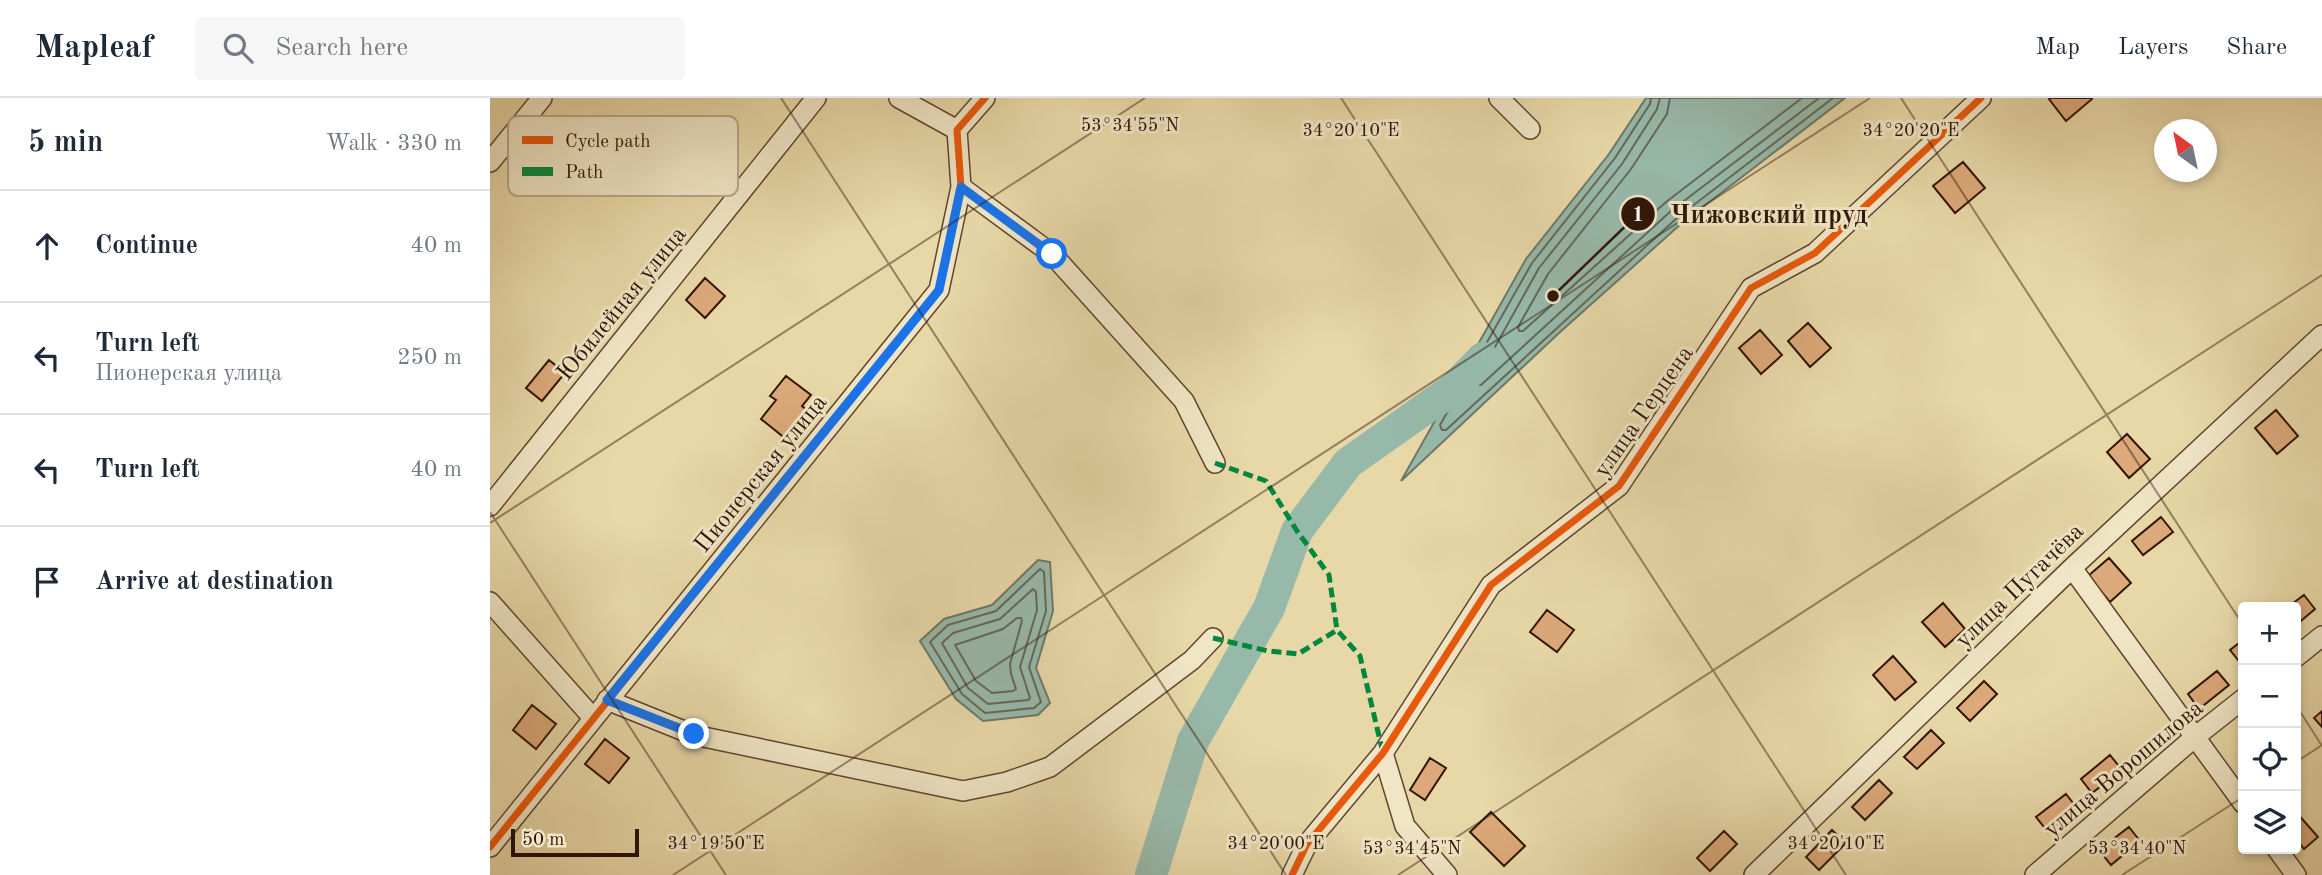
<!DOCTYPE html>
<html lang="en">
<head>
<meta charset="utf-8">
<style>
  :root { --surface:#fff; --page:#f6f6f7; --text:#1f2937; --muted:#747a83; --line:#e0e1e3 }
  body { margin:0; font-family:"Old Standard TT",serif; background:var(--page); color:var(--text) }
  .controls { position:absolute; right:21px; bottom:21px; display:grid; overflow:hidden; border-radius:7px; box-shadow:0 4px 10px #0003 }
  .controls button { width:63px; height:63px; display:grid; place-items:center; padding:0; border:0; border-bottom:2px solid var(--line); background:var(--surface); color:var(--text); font:35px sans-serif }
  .compass { position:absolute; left:1664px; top:21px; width:63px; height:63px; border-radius:50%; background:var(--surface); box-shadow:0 4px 10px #0003; rotate:327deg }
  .scale { position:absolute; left:21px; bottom:18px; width:128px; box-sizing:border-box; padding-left:7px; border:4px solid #311607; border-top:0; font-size:19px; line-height:24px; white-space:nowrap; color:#311607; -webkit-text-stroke:5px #f0e6c6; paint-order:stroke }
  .stop { position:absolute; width:21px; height:21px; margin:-16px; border:5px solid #1a73e8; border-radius:50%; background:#fff }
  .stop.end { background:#1a73e8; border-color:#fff; box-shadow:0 2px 7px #0008 }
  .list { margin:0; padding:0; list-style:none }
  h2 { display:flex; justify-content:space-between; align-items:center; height:91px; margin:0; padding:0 28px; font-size:30px }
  h2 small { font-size:23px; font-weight:400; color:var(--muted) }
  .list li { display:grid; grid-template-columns:46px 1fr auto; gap:21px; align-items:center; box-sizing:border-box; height:112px; padding:0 28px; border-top:2px solid var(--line) }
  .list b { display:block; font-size:26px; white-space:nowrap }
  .list p { margin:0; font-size:23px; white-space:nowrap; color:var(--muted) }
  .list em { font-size:23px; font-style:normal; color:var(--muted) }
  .icon { flex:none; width:38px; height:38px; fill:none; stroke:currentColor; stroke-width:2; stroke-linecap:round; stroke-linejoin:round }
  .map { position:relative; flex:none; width:1832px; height:777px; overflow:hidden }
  header { display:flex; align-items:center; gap:42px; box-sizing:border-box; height:98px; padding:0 35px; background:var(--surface); border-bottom:2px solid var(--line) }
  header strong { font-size:33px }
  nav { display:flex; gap:38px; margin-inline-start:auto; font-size:24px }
  .search { width:490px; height:63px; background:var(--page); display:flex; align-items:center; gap:18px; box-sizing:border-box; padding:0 24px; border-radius:7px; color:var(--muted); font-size:26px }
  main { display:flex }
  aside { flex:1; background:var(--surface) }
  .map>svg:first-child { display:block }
</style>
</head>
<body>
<header>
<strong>Mapleaf</strong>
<div class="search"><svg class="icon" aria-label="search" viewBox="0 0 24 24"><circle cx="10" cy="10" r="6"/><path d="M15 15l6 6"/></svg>Search here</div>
<nav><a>Map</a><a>Layers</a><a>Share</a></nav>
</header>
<main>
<aside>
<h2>5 min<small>Walk · 330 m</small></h2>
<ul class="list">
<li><svg class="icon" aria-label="ahead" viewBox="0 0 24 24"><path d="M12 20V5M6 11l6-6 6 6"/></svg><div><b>Continue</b></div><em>40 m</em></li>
<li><svg class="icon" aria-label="left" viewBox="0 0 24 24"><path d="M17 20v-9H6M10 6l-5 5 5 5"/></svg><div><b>Turn left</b><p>Пионерская улица</p></div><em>250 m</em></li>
<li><svg class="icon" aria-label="left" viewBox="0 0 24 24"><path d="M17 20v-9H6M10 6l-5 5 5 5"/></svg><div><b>Turn left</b></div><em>40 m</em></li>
<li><svg class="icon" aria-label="arrive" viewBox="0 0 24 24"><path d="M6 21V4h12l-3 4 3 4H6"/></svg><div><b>Arrive at destination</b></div></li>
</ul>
</aside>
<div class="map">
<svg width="1832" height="777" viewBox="0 0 1832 777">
  <rect width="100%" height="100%" fill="#e8d8a8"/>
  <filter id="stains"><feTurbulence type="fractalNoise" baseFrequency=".00286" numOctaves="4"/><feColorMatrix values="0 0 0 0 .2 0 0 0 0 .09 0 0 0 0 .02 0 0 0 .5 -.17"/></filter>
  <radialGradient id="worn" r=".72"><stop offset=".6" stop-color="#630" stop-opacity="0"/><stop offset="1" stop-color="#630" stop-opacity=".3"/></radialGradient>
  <path fill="#97b9aa" stroke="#6e7869" stroke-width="2" d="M1156,0h199l-163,125 -123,110 -158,148 125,-222 83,-105z
    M548,462l12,2 3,49 -17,57 14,35 -12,12 -55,6 -27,-22 -36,-58 24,-22 48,-14z"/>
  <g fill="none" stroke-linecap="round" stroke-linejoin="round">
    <path stroke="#646858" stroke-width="2" d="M1161,0l-1,6 -35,54 -83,105 -92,162 2,5h4l232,-213 155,-119
      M1170,0l-3,11 -35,55 -83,104 -63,113 1,4h4l191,-175 147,-112
      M1180,0l-3,16 -36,55 -83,105 -30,53 1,4h4l143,-129 136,-104
      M550,471l4,3 2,39 -17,56 12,35 -7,6 -49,5 -23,-19 -32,-52 18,-17 48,-14z
      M543,491l3,3 1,18 -17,57 10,31 -2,2 -40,4 -20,-16 -26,-45 11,-10 47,-14z
      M527,520h4l1,3 -12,43 1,10 5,15 -3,2 -21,2 -16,-12 -21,-36 48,-16z"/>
    <path stroke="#97b9aa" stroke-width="32" d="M661,777l42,-134 76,-133 28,-77 51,-68 105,-74 30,-31"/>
  </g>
  <path fill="#dca97a" stroke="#311607" stroke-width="2" d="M1561,0h40l1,1 -26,22 -17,-22z
    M1473,64l22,26 -30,25 -22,-27z
    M215,180l20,18 -20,22 -19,-18z
    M1318,225l23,25 -21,19 -22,-26z
    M1270,232l22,25 -21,19 -22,-26z
    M59,262l16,13 -23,28 -16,-13z
    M296,278l25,19 -9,11 6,5 -22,28 -25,-20 15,-19 -6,-4z
    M1786,312l22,26 -21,18 -22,-26z
    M1637,336l23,25 -21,19 -22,-26z
    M1671,419l12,15 -30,23 -11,-14z
    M1619,460l22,25 -21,19 -22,-26z
    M1814,497l11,14 -19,16v-18h-8z
    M1453,505l22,26 -20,18 -23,-25z
    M1057,512l27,20 -17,22 -27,-20z
    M1753,542v23l-1,2 -12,-15z
    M1403,558l23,26 -21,18 -22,-25z
    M1727,573l12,14 -30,24 -11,-15z
    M1494,583l13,13 -27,27 -13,-13z
    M42,607l24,19 -20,25 -23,-19z
    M1832,613v16l-8,-9z
    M1441,632l13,13 -27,26 -13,-12z
    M115,641l24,19 -20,25 -24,-19z
    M1620,657l12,15 -30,23 -11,-14z
    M940,660l16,10 -21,32 -15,-10z
    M1389,682l13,13 -27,27 -13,-13z
    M1576,696l11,14 -29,24 -12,-15z
    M1001,714l34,34 -21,20 -34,-34z
    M1806,714l22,25 -14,12 -8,-10z
    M1639,729l11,14 -29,24 -12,-15z
    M1342,732l14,13 -27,27 -13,-13z
    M1234,733l13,13 -27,27 -13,-13z"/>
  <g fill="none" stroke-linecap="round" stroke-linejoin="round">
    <defs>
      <path id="street" d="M409,0l58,32
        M1009,0l31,31
        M0,64l52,-64
        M471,89l91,67 132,147 31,62
        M0,408l326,-408
        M1582,470l171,235
        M0,504l103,116
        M1806,559l26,-21
        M117,602l87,35 269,56 44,-9 43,-15 142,-107 21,-22
        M893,655l22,73 42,49
        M0,749l449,-557 22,-103 -4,-57 28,-32
        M1787,751l19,26
        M802,777l15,-31 76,-91 108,-168 128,-99 132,-198 64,-35 166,-155
        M1264,777l318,-307 250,-233
        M1545,777l160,-138 48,-38"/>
    </defs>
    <use href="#street" stroke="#5f462f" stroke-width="22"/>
    <use href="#street" stroke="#f0e6c6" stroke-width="19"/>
    <path stroke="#00873e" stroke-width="5" stroke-dasharray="10 5" stroke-linecap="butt" d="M725,365l51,18 31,50 32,44 8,55
      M723,540l55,13 30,3 39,-24 23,26 23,97"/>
    <defs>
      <path id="cycleway" d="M0,749l449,-557 22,-103 -4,-57 28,-32
        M802,777l15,-31 76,-91 108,-168 128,-99 132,-198 64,-35 166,-155"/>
    </defs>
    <use href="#cycleway" stroke="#f0e6c6" stroke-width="11"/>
    <use href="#cycleway" stroke="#e8590c" stroke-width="7"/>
  </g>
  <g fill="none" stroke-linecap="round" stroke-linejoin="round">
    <path stroke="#1a73e8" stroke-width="9" d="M204,636l-87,-34 332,-410 22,-103 91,67"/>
  </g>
  <path fill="none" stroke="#311607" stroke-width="2" stroke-opacity="0.45" d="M291,0l505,777M851,0l505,777M1411,0l342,527M0,414l236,363M0,425l655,-425M1806,607l26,41M1806,664l26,-17M183,777l1197,-777M908,777l924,-600M1632,777l121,-78"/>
  <g text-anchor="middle" stroke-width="6" stroke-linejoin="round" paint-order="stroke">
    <g font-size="24" fill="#311607" stroke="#f0e6c6">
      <text transform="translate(131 205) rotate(-51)" y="8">Юбилейная улица</text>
      <text transform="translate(1153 313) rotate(-55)" y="8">улица Герцена</text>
      <text transform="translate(270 375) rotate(-51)" y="8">Пионерская улица</text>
      <text transform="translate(1529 487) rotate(-44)" y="8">улица Пугачёва</text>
      <text transform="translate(1633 670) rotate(-40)" y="8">улица Ворошилова</text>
    </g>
  </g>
  <rect x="18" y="18" width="230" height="80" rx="10" fill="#f0e6c6" stroke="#b7a88d" stroke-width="2"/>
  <rect x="32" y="38" width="31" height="8" fill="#e8590c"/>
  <rect x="32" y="69" width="31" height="9" fill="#00873e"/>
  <g font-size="19" fill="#311607">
    <text x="75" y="49">Cycle path</text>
    <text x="75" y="80">Path</text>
  </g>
  <g font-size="18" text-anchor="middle" fill="#311607" stroke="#f0e6c6" stroke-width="6" stroke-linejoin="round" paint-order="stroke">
    <text x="640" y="33">53°34'55"N</text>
    <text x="861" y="38">34°20'10"E</text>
    <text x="1421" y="38">34°20'20"E</text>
    <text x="226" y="751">34°19'50"E</text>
    <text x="786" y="751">34°20'00"E</text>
    <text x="1346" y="751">34°20'10"E</text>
    <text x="922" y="756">53°34'45"N</text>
    <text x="1647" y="756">53°34'40"N</text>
  </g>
  <path fill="none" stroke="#311607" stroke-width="2.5" d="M1063 198L1148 116"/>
  <g fill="#311607" stroke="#f0e6c6" stroke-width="2.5">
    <circle cx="1063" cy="198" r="7"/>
    <circle cx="1148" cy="116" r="18"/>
  </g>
  <g font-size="21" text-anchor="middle" font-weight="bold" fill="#fff">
    <text x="1148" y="123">1</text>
  </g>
  <g font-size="26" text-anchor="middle" font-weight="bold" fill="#311607" stroke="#f0e6c6" stroke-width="6" stroke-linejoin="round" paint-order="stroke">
    <text x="1279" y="125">Чижовский пруд</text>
  </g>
  <rect width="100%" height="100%" filter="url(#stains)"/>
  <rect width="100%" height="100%" fill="url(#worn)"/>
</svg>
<div class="controls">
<button>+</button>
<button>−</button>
<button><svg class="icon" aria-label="locate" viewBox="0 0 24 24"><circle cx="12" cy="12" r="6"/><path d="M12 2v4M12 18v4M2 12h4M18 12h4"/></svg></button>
<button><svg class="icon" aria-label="layers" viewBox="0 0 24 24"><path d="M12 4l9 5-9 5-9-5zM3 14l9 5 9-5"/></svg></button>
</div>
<svg class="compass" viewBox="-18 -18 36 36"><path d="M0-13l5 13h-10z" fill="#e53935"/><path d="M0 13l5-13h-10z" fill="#747a83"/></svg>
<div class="scale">50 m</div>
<div class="stop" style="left:562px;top:156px"></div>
<div class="stop end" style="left:204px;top:636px"></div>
</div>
</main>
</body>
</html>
